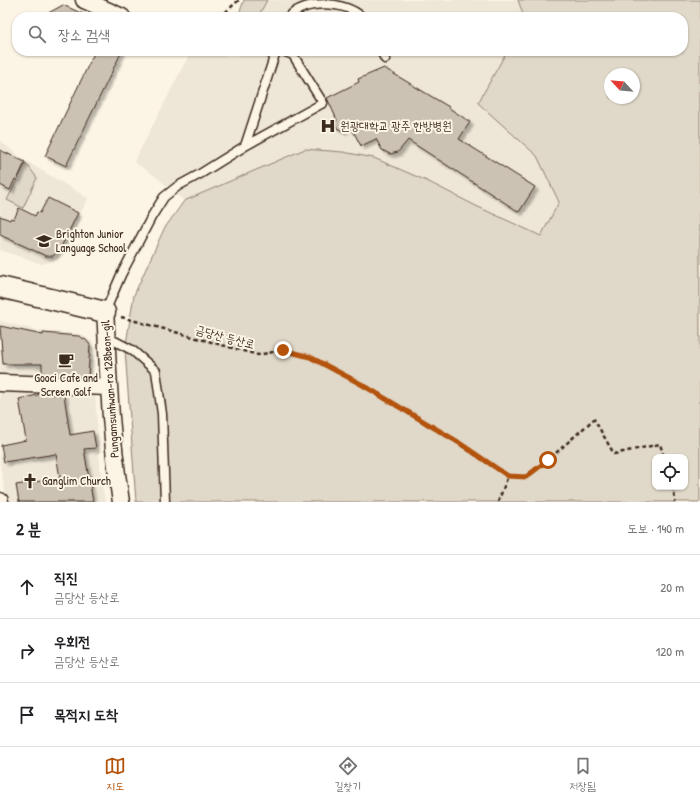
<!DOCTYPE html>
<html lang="ko">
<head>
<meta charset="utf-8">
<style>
  :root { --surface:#fff; --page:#f6f6f6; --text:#202124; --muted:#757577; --line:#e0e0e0; --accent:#b45309 }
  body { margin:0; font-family:"Patrick Hand","Poor Story",sans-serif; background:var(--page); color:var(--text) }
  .controls { position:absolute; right:12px; bottom:12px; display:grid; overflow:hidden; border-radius:8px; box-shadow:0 1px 3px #0004 }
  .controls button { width:36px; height:36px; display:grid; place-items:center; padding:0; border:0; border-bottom:1px solid var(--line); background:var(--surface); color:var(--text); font:20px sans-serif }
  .compass { position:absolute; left:604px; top:68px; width:36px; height:36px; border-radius:50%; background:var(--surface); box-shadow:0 1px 3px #0004; rotate:296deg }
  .stop { position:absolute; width:12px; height:12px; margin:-9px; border:3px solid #b45309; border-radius:50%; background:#fff }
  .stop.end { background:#b45309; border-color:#fff; box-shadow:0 1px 4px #0008 }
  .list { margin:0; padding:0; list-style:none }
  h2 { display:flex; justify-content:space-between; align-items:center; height:52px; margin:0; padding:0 16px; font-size:17px }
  h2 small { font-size:13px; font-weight:400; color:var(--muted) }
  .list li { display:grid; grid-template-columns:26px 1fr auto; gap:12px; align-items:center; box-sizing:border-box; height:64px; padding:0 16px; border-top:1px solid var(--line) }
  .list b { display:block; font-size:15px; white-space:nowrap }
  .list p { margin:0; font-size:13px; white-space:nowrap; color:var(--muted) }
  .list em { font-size:13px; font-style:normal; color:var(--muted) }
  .icon { flex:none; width:22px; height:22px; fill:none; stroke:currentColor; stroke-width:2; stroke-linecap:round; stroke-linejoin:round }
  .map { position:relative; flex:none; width:700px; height:502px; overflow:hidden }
  .search { position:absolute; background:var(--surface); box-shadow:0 1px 3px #0004; left:12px; right:12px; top:12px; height:44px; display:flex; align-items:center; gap:10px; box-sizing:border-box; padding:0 14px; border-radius:16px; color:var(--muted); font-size:15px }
  .sheet { height:244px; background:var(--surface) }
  nav { display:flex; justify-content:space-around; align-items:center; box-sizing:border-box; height:56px; border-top:1px solid var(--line); background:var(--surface); font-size:11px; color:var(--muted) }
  nav a { display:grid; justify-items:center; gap:2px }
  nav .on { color:var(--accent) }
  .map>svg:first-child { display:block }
</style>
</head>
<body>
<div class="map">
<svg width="700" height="502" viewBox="0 0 700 502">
  <defs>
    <filter id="shadow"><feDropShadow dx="3.5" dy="3.5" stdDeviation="1" flood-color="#0004"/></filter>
  </defs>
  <rect width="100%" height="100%" fill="#fcf5e5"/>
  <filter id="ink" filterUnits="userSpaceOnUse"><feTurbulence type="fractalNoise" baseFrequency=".025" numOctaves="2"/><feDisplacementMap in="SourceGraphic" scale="8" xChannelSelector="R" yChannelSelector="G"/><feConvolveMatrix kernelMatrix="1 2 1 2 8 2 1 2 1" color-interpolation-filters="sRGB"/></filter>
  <g filter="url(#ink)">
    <path fill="#eee6d6" d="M267,0h251l6,17h-266z
      M191,51h14l32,7 4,-7h266l-29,52 59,53 22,47 -18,33 -65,-30 -47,-24 -55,-24 -31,-6 -38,-3 -121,52 -30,-26 -20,-13z
      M0,141l24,19 64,38 -29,61 -17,5 -42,-14z
      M0,321l40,10 41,3 12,9 -2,33 -7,4 -84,-4z
      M0,392l95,1 6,87 4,22h-98l-7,-39z"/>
    <path fill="#e0d8c8" stroke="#8e8173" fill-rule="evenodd" d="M244,0h23l-9,17h-20z
      M518,0h182v502h-564l-11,-152 9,-55 30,-66 20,-28 121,-52 38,3 31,6 55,24 47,24 65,30 18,-34 -22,-46 -59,-53 29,-52h176v-34h-159zM610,74h24v24h-24zM655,457h30v30h-30z
      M26,163l11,15 -14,30 -16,-8z"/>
    <path fill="#ccc2b3" stroke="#3b2a1e" filter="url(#shadow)" d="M63,5l27,12h-49z
      M95,51h27l-56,115 -21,-10z
      M384,68l65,39v1l21,14 -11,17 76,48 -16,25 -111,-72 -10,12 -8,2 -8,-4 -6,-11 -15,7 -9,-17 -1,1 -2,-4 -7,5 -5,-3 -2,-5 2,-3 -10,-22 32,-16 -1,-3z
      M0,150l25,12 -8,18 -2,-1 -5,11 -10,-5z
      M48,198l30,15 -18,36 -7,7h-7l-46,-21v-19l10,4 1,-2 3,1 5,-11 16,8 2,-4 3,1z
      M0,326l43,9v-2l36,3 7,4 4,5 -2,31 -1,1 -45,-2v-11h-39z
      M42,394l22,1 6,40 23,-4 3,17 -12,1 9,53h-74l-3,-17 44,-7 -4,-24 -52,8 -3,-17 25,-5 -7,-41z"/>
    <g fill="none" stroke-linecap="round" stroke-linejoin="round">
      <defs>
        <path id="service" d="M289,17c14,-17 55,-17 73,0
          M381,51l4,8
          M245,146l31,-95
          M105,312l16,-37 31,-59 12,-19 14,-11 22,-12 45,-28 78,-43 -30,-48 -10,-4
          M107,337l25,13 24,21 6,43 3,88"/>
        <path id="minor" d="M84,0l38,17
          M105,312c2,25 2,49 4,74 2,39 6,78 12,116
          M0,383l109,4
          M0,501v1"/>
        <path id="tertiary" d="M0,287l105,25"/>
      </defs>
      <use href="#service" stroke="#3b2a1e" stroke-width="11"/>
      <use href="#minor" stroke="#3b2a1e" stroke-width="19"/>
      <use href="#tertiary" stroke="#3b2a1e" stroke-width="23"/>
      <path stroke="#3b2a1e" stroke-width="2.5" stroke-dasharray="4 3" stroke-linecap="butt" d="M220,17l19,-17
        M121,317l137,38 25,-5 27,7 51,27 96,58 51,34 17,1 23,-17 46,-41 20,35 46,-10 4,13
        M673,487l2,15
        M498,502l10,-26"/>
      <use href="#service" stroke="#fcf5e5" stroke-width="8"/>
      <use href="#minor" stroke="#fcf5e5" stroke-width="16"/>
      <use href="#tertiary" stroke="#fcf5e5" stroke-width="20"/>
    </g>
  </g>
  <g fill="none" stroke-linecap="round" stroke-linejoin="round" filter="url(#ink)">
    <path stroke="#b45309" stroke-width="5" d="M283,350l27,7 51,27 97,58 50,34 18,1 22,-17"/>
  </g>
  <defs>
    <symbol id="hospital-bare" viewBox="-9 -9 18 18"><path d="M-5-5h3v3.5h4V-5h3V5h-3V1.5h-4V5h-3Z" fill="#3b2a1e" stroke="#fcf5e5" stroke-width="2.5" paint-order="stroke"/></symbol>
    <symbol id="school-bare" viewBox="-9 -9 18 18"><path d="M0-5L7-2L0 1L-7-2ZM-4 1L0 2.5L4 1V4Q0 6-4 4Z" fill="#3b2a1e" stroke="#fcf5e5" stroke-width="2.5" paint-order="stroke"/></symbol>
    <symbol id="cafe-bare" viewBox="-9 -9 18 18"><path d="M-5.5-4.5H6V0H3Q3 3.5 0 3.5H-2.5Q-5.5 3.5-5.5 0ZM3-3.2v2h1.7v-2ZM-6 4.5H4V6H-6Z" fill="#3b2a1e" stroke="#fcf5e5" stroke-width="2.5" paint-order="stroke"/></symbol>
    <symbol id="church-bare" viewBox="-9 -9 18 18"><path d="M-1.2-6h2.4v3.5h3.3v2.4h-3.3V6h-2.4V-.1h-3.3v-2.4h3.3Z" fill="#3b2a1e" stroke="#fcf5e5" stroke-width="2.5" paint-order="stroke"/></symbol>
  </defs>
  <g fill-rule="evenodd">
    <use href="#hospital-bare" x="317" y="115" width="22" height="22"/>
    <use href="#school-bare" x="33" y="230" width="22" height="22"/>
    <use href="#cafe-bare" x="55" y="349" width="22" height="22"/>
    <use href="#church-bare" x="19" y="470" width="22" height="22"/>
  </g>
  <g text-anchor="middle" stroke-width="4" stroke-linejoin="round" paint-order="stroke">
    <g font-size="12" fill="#3b2a1e" stroke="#fcf5e5" text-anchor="start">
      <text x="340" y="130">원광대학교 광주 한방병원</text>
      <text x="56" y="238">Brighton Junior<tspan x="56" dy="14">Language School</tspan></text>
      <text x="66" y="382" text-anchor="middle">Gooci Cafe and<tspan x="66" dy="14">Screen Golf</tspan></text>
      <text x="42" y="485">Ganglim Church</text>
    </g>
    <g font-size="12" fill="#3b2a1e" stroke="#fcf5e5">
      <text transform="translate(225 337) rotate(15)" y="4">금당산 등산로</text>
      <text transform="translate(110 389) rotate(-94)" y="4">Pungamsunhwan-ro 128beon-gil</text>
    </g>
  </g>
</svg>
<div class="controls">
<button><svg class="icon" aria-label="locate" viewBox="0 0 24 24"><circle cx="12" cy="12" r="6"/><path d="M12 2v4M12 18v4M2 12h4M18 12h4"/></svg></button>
</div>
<svg class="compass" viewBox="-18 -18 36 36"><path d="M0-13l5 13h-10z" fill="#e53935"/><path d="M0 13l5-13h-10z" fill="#757577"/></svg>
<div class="stop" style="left:548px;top:460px"></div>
<div class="stop end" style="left:283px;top:350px"></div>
<div class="search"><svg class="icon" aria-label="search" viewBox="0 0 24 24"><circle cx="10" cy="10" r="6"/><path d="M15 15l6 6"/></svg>장소 검색</div>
</div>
<section class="sheet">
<h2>2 분<small>도보 · 140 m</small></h2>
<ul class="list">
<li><svg class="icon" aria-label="ahead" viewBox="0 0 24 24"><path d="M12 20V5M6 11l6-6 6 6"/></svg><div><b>직진</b><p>금당산 등산로</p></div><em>20 m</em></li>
<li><svg class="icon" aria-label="right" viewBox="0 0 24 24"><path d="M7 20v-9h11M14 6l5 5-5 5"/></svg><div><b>우회전</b><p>금당산 등산로</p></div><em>120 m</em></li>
<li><svg class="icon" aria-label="arrive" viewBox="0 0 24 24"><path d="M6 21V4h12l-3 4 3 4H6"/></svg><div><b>목적지 도착</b></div></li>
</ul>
</section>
<nav>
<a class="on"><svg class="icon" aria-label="map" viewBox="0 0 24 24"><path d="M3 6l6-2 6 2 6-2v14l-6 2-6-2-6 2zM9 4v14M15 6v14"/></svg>지도</a>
<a><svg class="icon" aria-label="directions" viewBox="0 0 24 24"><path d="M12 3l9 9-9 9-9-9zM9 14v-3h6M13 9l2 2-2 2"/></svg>길찾기</a>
<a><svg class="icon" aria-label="saved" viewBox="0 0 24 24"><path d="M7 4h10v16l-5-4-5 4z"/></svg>저장됨</a>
</nav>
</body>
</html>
